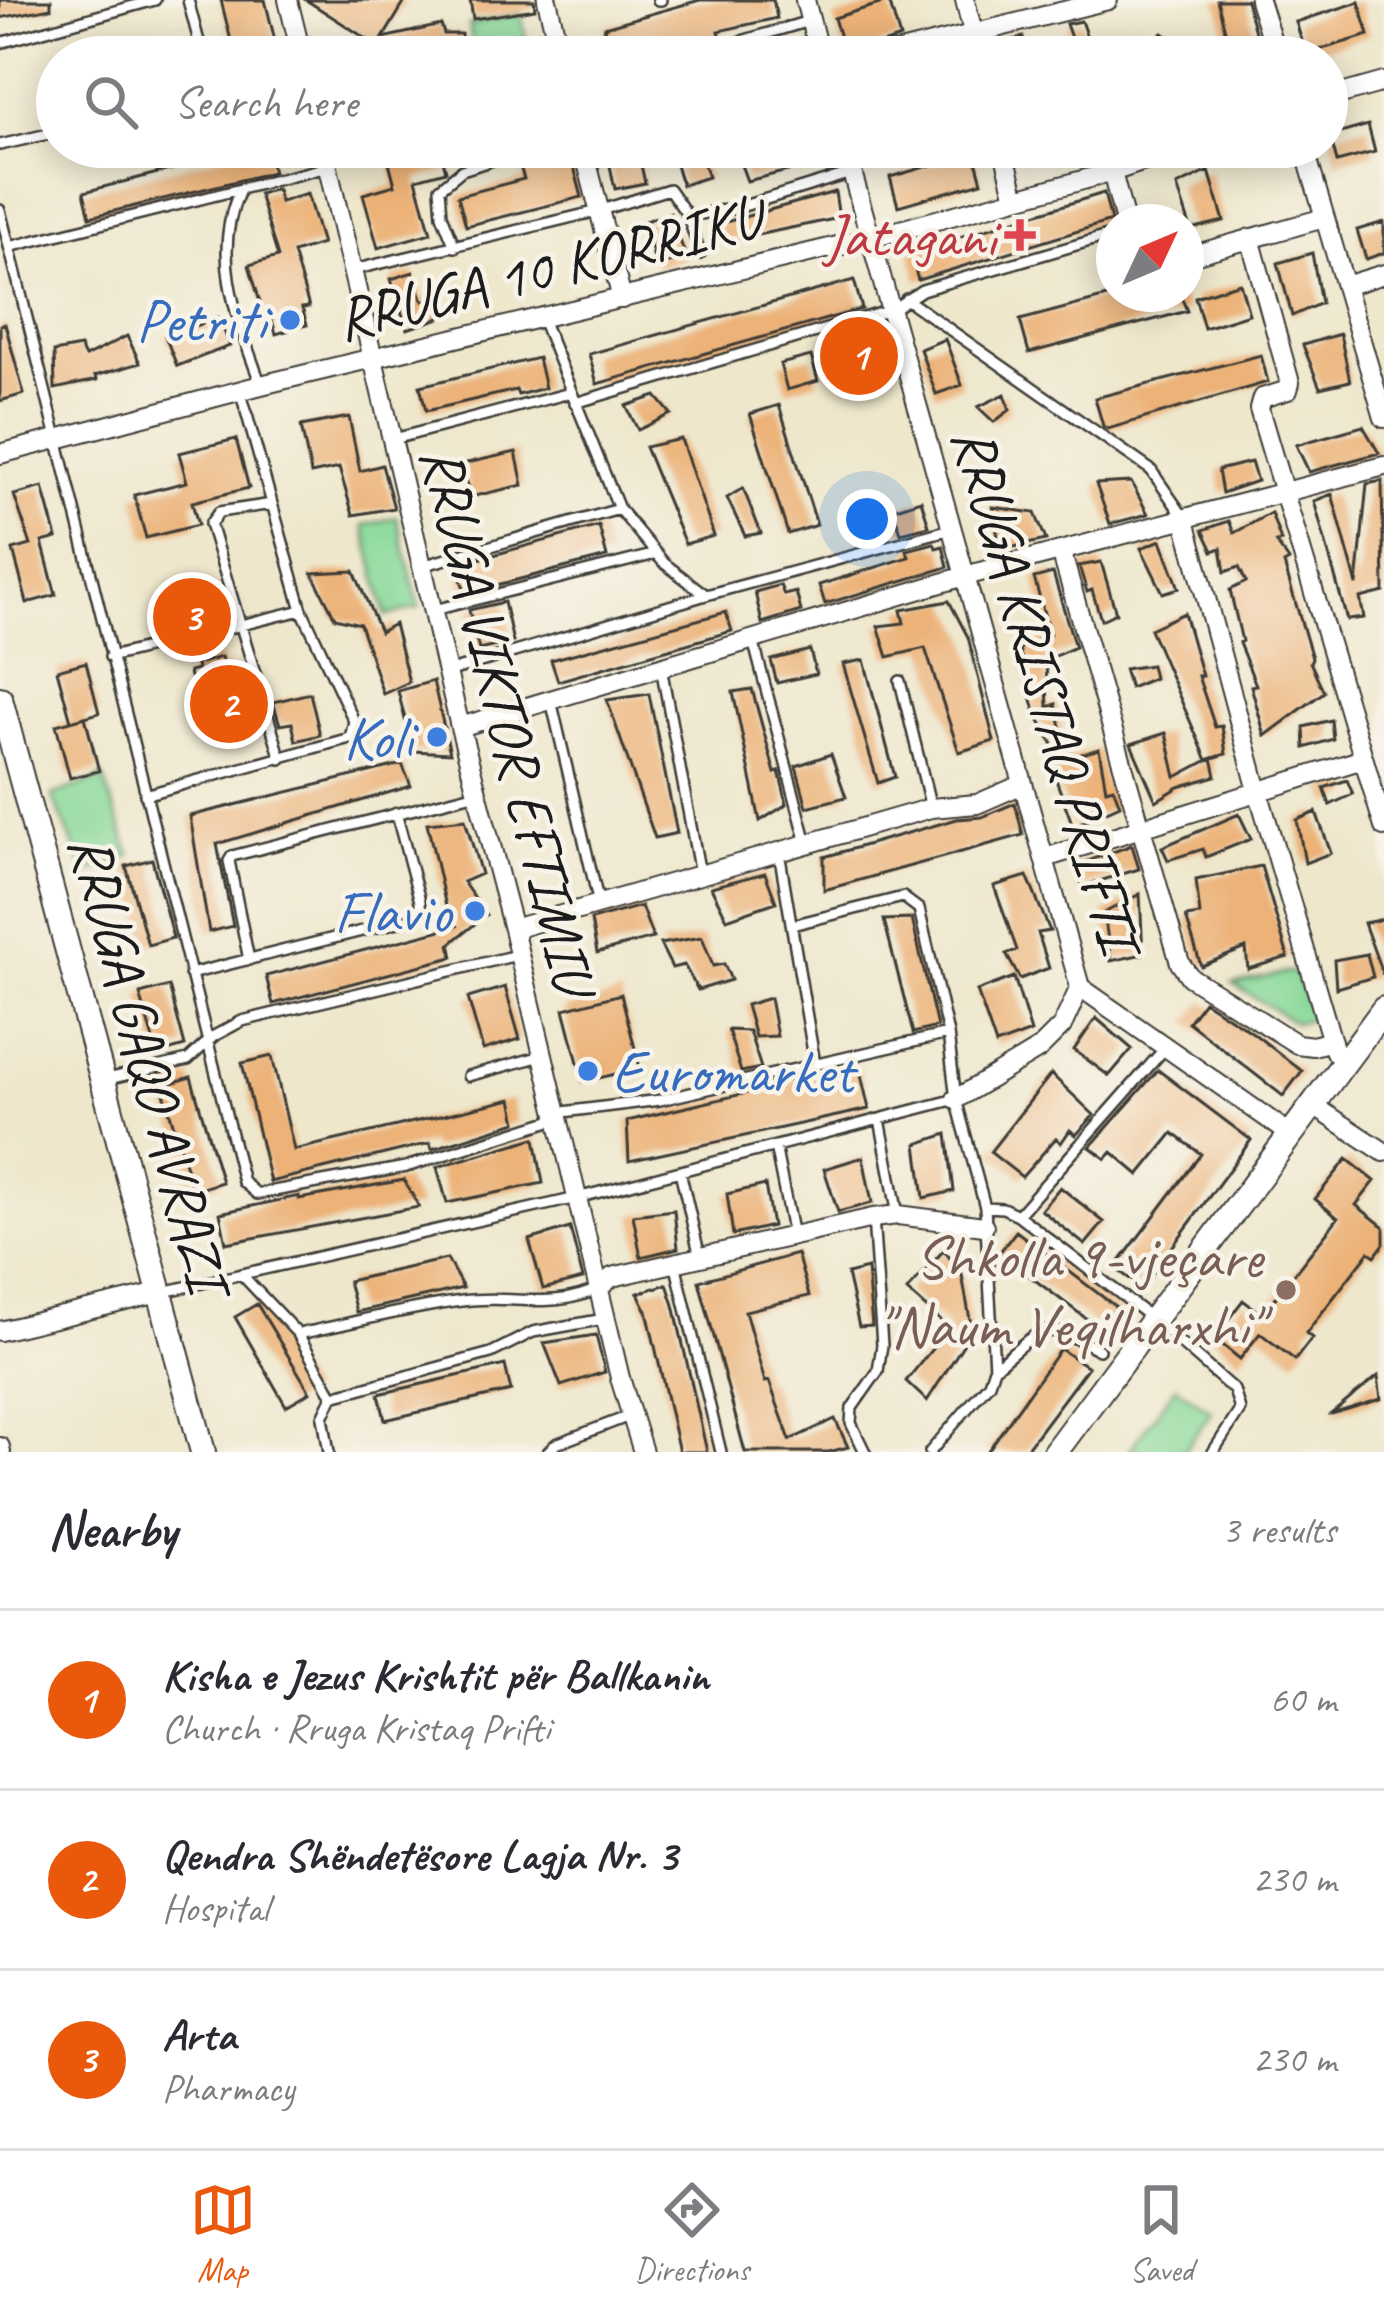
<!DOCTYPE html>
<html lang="en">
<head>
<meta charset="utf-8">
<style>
  :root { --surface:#fff; --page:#f2f2f3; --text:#2b2b33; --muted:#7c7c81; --line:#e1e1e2; --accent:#ea580c }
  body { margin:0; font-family:Caveat,sans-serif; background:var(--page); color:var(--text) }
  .compass { position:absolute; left:1096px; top:204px; width:108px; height:108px; border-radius:50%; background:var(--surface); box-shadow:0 6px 30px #0003; rotate:46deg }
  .you { position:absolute; left:867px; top:519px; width:42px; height:42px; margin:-30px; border:9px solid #fff; border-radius:50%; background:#1a73e8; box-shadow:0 0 0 18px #1a73e833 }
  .badge { display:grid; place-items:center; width:78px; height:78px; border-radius:50%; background:var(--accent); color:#fff; font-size:39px; font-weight:700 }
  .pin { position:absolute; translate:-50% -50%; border:6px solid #fff; box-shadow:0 3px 12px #0006 }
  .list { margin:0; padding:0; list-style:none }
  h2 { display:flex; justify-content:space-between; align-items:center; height:156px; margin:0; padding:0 48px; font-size:51px }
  h2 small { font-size:39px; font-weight:400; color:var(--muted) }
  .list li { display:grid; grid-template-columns:78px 1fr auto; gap:36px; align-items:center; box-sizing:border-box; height:180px; padding:0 48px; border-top:3px solid var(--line) }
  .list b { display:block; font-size:45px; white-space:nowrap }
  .list p { margin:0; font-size:39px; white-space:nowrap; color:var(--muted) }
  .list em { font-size:39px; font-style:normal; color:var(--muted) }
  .icon { flex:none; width:66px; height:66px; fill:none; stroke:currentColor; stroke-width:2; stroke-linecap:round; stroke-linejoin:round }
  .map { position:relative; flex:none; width:1384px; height:1452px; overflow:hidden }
  .search { position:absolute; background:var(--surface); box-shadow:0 6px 30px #0003; left:36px; right:36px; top:36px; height:132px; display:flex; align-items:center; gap:30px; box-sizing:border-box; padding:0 42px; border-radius:66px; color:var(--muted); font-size:45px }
  .sheet { height:696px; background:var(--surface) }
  nav { display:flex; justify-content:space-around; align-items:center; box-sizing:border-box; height:168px; border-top:3px solid var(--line); background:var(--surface); font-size:33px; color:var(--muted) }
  nav a { display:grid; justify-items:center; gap:6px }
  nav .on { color:var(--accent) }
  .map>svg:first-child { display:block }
</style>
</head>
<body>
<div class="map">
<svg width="1384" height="1452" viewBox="0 0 1384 1452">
  <rect width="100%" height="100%" fill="#f7f3e8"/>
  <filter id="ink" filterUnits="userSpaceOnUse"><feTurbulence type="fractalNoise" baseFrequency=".00833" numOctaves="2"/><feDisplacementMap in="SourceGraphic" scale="24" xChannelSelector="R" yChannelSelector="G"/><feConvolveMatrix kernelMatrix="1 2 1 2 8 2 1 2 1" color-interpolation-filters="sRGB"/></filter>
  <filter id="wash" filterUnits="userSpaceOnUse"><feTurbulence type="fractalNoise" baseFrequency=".004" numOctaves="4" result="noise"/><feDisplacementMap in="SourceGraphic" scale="48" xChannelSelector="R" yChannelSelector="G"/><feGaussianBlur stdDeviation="2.7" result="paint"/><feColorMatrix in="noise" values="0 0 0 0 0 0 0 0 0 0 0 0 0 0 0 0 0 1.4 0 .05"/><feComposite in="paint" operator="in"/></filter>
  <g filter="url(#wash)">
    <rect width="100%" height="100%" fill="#eee7cc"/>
    <path fill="#86d898" stroke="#517a5a" stroke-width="3" d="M521,14l7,35 -53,8 -6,-32z
      M397,517l22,91 -33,8 -22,-91z
      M103,777l28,79 -45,17 -34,-77z
      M1295,971l18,48 -18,4 -62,-39z
      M1176,1386l36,26 -29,40h-55z"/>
    <g id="blocks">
      <path fill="#ecb278" d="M0,0h51v8l-51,10z
        M221,0h44l14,57h-44z
        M306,0h100l-23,38 58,-13 3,9h17l2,17 -7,6h-127v-6l41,-10z
        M470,0h64l1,9 -62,10z
        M700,0h73l4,18 -58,13 2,7 -37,11 -5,8h-16v-6l-23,6h-28l-8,-30z
        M1217,0h29l16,57h-30z
        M889,1l11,37 -54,19 -12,-39z
        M1359,2l10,33 -63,19 -10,-32z
        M1081,21l10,27 -15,4 -10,-28z
        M1163,33l32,24h-28l-14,-15z
        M1023,37l5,20h-19l-4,-15z
        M1368,125l7,27 -38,10 -7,-26z
        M258,147h8l7,25 -183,45 -6,-25z
        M385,147h54l7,24 -30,8 15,54 -53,15 -15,-54 32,-9z
        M606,147h31l8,36 -30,6z
        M671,147h36l4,13 -8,3 5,14 -26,8z
        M806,147l10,17 -69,17 -9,-24z
        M569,148l13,49 -116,29 -8,-30 66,-17 -5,-16z
        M974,153l8,29 -84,24 -8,-29z
        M1209,171l15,50 -33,8 -14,-43z
        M277,189l3,13 27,-8 15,50 -29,9 16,54 -7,1 5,17 -31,9 -5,-17 -6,2 -16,-54 29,-8 -19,-63z
        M835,192l4,26 -116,24 -8,-17z
        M1104,193l7,28 -193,59 -8,-28z
        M670,213l16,44 -30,10 -11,-46z
        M1384,222v31l-18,6 -9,-29z
        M1312,253l9,50 -29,13 -14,-53z
        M413,272l10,29 10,-3 7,20 -33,11 -16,-50z
        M854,280l8,29 -265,75 -8,-30z
        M1240,283l9,31 -45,14 -9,-31z
        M1118,294h62l7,17 -158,42 -9,-33z
        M219,318l11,28 -53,20 -12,-30z
        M5,324l19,70 -24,7v-76z
        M1340,334l10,47 -30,7 -17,-43z
        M127,336l13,27 -45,13 2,4 -42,9 -1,-37 26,-5 5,10z
        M945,339l17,46 -26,9 -16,-45z
        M1261,355l7,27 -160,47 -5,-3 -8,-28z
        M811,356l7,25 -31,9 -7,-26z
        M538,358l7,30 -27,7 -2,-5 -90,21 -6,-25z
        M1005,394l5,16 -16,12 -16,-15z
        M656,396l15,18 -33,16 -12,-24z
        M779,405l38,120 -29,9 -38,-120z
        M349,417l11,54 22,-6 12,43 -41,7 -14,-47 -28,6 -10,-48z
        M1363,426l16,27 -70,19 -13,-27z
        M236,439l13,49 -57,14 6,23 -52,13 -12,-43 53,-13 -8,-29z
        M681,439l33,97 -29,8 -40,-97z
        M516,452l7,33 -53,12 -7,-33z
        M1251,462l6,19 -35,12 -4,-23z
        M1382,481l2,111 -24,6 4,20 -17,2 -33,-119 18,-7 25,91 10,-101z
        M1131,482l17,32 -38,10 -14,-40z
        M43,487l14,51 -15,4 14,53 -29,8 -14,-53 18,-5 -17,-50z
        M743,488l18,45 -16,3 -18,-38z
        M921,500l8,26 -28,7 -8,-24z
        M993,507l42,6 11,27 -46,10z
        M1271,513l10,28 -5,1 13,19 -5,3 28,94 -2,4 14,30 -59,44 -14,-50 5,-1 -17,-42 3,-2 -12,-51 16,-8 -7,-15 -14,5 -4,-24 -8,3 -10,-21 26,-9 5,12z
        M599,526l8,31 -142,36 -8,-28z
        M1161,540l18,48 -16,5 -22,-45z
        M934,543l2,5 7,-2 5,21 -123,37 -6,-19 90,-28 -2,-7z
        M1101,562l15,51 -15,7 -9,-30 -5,2 -8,-26z
        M354,571l26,61 14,-8 15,58 -26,12 -23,-70 -25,-6 -23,-45z
        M1053,573l22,74 -29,13 2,47 8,-3 12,54 31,-9 7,40 7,-2 7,18 -47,21 -25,-68 10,-4 -23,-43 -16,-62 31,-14 -16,-57z
        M780,585l4,10 12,-3 5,19 -39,12 -7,-31z
        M185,588l5,16 11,-3 6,23 -32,8 -11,-38z
        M949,601l19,36 26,104 -35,11 -34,-104 -37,9 -10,-31 26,-3 -3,-13z
        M504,602l9,40 -34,8 -10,-40z
        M726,612l6,19 -174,50 -7,-21z
        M1184,613l18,63h-4l17,51 7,-1 4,28 -19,6 -57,-131z
        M810,650l6,24 -39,9 -6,-23z
        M221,657l12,39 16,-5 9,29 -53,16 -16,-64 8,-2 -1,-6z
        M864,660l31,117 -17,6 -35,-119z
        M86,662l13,51 -28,8 -14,-51z
        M1151,665l3,13 -24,10 -6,-19z
        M433,681l17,72 -37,-2 -15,-60z
        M752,689l23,84 4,-2 8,33 -27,17 -27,-129z
        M310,693l10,42 -24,6 -4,-18 -12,2 -7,-23z
        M649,694l28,139 -22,5 -48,-138z
        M85,717l14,54 -29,7 -14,-53z
        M1331,720l2,19 -28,9 -1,-21z
        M1166,733l10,44 36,-19 4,18 -37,11 -23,14 -25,-57z
        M831,754l15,43 -39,10 -11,-41z
        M402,764l9,22 -194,58 16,82 -24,6 -19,-116z
        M1347,780l6,14 -23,11 -6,-17z
        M1015,803l8,32 -199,55v-33l133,-38 25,-2z
        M1316,812l15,41 -26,10 -8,-43z
        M1239,814l12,25 -45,18 -3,-8 -35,11 -6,-13z
        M465,819l16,55 -18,8 23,33 -36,29 3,13 -180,47 -7,-28 191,-50 -9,-11 -21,-92z
        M1132,845l7,24 -56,17 -9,-20z
        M152,859l21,79 -25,7 -22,-79z
        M1261,866l27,91 -40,12 -2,-21 -45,18 -15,-49 14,-2 -4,-35z
        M765,873l11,29 -49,17 -16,-32z
        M1027,876l23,55 -12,2 11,35 -29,11 -14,-25 11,-4 -23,-64z
        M1140,894l3,60 -32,7 -7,-48z
        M641,906l12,32 -56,15 -6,-33z
        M912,919l25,108 -24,6 -29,-113z
        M1384,919v53l-2,1 -18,-50z
        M702,937l11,29 11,-2 7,16 -33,10 -14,-25 -12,3 -12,-24z
        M1367,954l6,23 -37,11 -2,-28z
        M1014,977l17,55 -35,13 -19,-54z
        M169,986l16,60 -28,8 -17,-60z
        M505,987l15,52 -37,11 -15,-52z
        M621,994l19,74 -57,14 -19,-73z
        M770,998l7,38 -22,1 -9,-32z
        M1204,1001l49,32 49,38 -19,25 -95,-74z
        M1096,1018l36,31 -23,27 -35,-26z
        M728,1030l21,1 12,37 -20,4z
        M272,1056l22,94 218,-51 5,23 -85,27 -2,-6 -160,39 -28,-119z
        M859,1066l10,43 -240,52 -2,-40 120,-28 -1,-4z
        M1158,1070l93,70 -109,148 -27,-20 86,-114 -28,-21 -34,42 -27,-23 -6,7 -16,-12z
        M1051,1074l43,41 -18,20 -6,-5 -9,13 -5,-5 -34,39 -32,-25z
        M191,1077l31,105 -29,9 -31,-105z
        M947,1134l7,57 -30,7 -7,-54z
        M535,1138l8,45 -96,20 -10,-36z
        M863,1157l9,46 -34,9 -14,-43z
        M1347,1159l28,22 -19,24 28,22v17l-9,12 -6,-4 -63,81 6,5 -17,22 -35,-27 -20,26 -26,-21 29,-38 19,15 76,-97 -23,-19z
        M404,1180l15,27 -193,36 -6,-30 79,-17v3z
        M765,1185l7,41 -39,9 -6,-41z
        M1060,1187l44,35 -19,23 -44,-35z
        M674,1210l4,38 -37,9 -8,-42z
        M570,1228l13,51 -40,10 -14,-49z
        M1016,1231l104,79 -16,22 -105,-79z
        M944,1250l18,25 10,56 -45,70 -21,-20 43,-53 -42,-37z
        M797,1254l12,42 -64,15 20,71 4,-1 21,59 45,-21 13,28 -19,5h-84l-46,-171z
        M447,1259l16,29 -107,24 -8,-31z
        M867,1269l5,57 -13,1 -12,-53z
        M667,1284l7,21 33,147h-28l-32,-141 -9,-18z
        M257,1304l53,88 -24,14 -51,-89z
        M596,1335l9,37 -44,14 -17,-43z
        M1060,1349l28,18 -64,85h-37z
        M505,1365l6,26 -126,29 -6,-26z
        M1378,1376l3,23 -49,15h-1z"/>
    </g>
  </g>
  <g filter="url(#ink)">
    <use href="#blocks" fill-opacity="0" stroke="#3c3a36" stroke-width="3"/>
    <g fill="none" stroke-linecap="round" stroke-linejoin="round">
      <defs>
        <path id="lane" d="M188,0l15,57
          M658,0h3
          M0,43l155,-43
          M688,57l121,-36
          M0,145l57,-13
          M240,190c-30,66 -2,131 21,195
          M0,210l243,972 14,12 149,-27 144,-46 5,-8 105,-13 288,-66 8,65 29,108 9,161 -5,15 -59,69
          M688,216l12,38
          M9,247l319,-80
          M455,247l-13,-32 -2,-27 22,-18 71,-23
          M353,270l245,-59 71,-22 19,27 49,-8 114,-35
          M906,299l245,171 32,46
          M542,319l77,190 45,54 42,32 245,-66
          M575,403l316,-93 31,-20 192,-56
          M390,440l180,-47
          M272,504l-53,8 -9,12 71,235
          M422,566l197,-57
          M434,610l222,-56
          M753,640l54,203
          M110,657l192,-47 -62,-220
          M661,667l39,207
          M447,672l259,-77
          M900,681l31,127
          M551,700l48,204
          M145,795l205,-57 4,-17 -52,-111
          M779,852l36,212
          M792,925l111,-28 16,12 29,125
          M249,960l-20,-99 3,-5 245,-63
          M190,974l224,-56 6,-6v-11l-24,-88
          M468,1076l74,-20
          M108,1079l80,-19 26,-24 28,-15 275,-66
          M880,1119l18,96
          M775,1146l18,90
          M680,1171l20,86
          M985,1207l18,1 15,7 136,105 80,70 6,20 -27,42
          M1018,1215l148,-168
          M675,1263l46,189
          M241,1274l57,60 35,62
          M163,1292l414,-94 379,-99
          M298,1334c54,-11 109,-26 164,-33 48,-7 92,10 137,-13
          M994,1368c50,-41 46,-49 105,-18
          M329,1452l-6,-35 10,-21 158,-43 42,-21 71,-13
          M548,1452l8,-8 76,-29
          M865,1452l-14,-29 1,-15 26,-37 4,-26 -9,-127"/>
        <path id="street" d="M288,0l14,57
          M547,0l14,57
          M805,0l15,57
          M965,0l14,57
          M1259,0l18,57
          M880,57l228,-57
          M1327,98l57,-16
          M323,147l137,580 53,202 107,449 23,74
          M583,147l39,152
          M845,147l235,840 210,147
          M1003,147l13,51
          M1304,147l80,271
          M1112,172l13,50
          M1250,238l40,145 -2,7 -26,8 -3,11 125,418
          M1186,257l138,-39
          M1345,286l39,-12
          M0,454l261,-69 610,-147 241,-66 74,-25
          M1185,520l73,271 77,261
          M1061,551l119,412 10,14 107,67 16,2 19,-5
          M460,727l505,-151 419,-110
          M1045,858l318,-99
          M513,929l418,-121 46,-4 46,-20
          M956,1099l83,-50 23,-23 18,-39
          M1311,1104l73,48
          M599,1288l13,-11 261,-59 25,-3 86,11
          M0,1331l159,-38
          M0,1447l1,5"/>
        <path id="secondary" d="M0,699l203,753
          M1055,1452l329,-443"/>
      </defs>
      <use href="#lane" stroke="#3c3a36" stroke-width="14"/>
      <use href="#street" stroke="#3c3a36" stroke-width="22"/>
      <use href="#secondary" stroke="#3c3a36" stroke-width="28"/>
      <use href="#lane" stroke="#fff" stroke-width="9"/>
      <use href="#street" stroke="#fff" stroke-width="18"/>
      <use href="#secondary" stroke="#fff" stroke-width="24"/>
    </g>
  </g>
  <path fill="#e0444e" stroke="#f7f3e8" stroke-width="4.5" d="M1014 217h12v12h12v12h-12v12h-12v-12h-12v-12h12z"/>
  <g fill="#3f7fe0" stroke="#f7f3e8" stroke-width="4.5">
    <circle cx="290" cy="320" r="12"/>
    <circle cx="437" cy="737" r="12"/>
    <circle cx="475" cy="911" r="12"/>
    <circle cx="588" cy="1071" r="12"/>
  </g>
  <circle fill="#8d6e63" stroke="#f7f3e8" stroke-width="4.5" cx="1286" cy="1290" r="12"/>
  <g text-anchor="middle" stroke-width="9" stroke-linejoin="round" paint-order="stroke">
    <g font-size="60" fill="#be3a42" stroke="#f7f3e8" text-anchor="end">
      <text x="996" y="256">Jatagani</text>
    </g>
    <g font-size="60" fill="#1c1c1c" stroke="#f7f3e8">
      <text transform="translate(548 267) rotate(-14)" y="21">RRUGA 10 KORRIKU</text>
      <text transform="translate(1047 688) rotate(74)" y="21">RRUGA KRISTAQ PRIFTI</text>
      <text transform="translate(509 719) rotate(76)" y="21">RRUGA VIKTOR EFTIMIU</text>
      <text transform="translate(150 1062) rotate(75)" y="21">RRUGA GAQO AVRAZI</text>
    </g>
    <g font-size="60" fill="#366cbe" stroke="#f7f3e8" text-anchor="end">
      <text x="266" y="341">Petriti</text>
      <text x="413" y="758">Koli</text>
      <text x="451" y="932">Flavio</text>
      <text x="612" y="1092" text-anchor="start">Euromarket</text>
    </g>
    <g font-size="60" fill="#785e54" stroke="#f7f3e8" text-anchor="end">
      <text x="1262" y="1277">Shkolla 9-vjeçare<tspan x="1262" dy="69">"Naum Veqilharxhi"</tspan></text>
    </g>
  </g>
</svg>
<svg class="compass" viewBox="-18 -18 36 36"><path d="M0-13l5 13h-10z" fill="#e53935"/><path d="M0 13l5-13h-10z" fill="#7c7c81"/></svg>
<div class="you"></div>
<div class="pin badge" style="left:859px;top:356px">1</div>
<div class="pin badge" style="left:229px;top:704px">2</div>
<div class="pin badge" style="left:192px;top:617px">3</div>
<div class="search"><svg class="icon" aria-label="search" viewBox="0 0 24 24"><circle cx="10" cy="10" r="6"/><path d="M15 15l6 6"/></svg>Search here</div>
</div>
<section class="sheet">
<h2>Nearby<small>3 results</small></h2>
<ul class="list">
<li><span class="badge">1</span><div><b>Kisha e Jezus Krishtit për Ballkanin</b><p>Church · Rruga Kristaq Prifti</p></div><em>60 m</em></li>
<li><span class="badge">2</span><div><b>Qendra Shëndetësore Lagja Nr. 3</b><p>Hospital</p></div><em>230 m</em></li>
<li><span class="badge">3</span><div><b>Arta</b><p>Pharmacy</p></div><em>230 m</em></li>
</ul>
</section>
<nav>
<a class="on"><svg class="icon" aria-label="map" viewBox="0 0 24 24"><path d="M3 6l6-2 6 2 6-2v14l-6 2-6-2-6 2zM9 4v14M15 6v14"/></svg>Map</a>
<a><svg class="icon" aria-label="directions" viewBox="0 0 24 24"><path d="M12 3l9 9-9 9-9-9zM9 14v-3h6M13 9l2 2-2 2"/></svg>Directions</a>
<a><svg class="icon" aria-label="saved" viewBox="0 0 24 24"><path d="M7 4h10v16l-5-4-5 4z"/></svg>Saved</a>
</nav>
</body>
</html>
